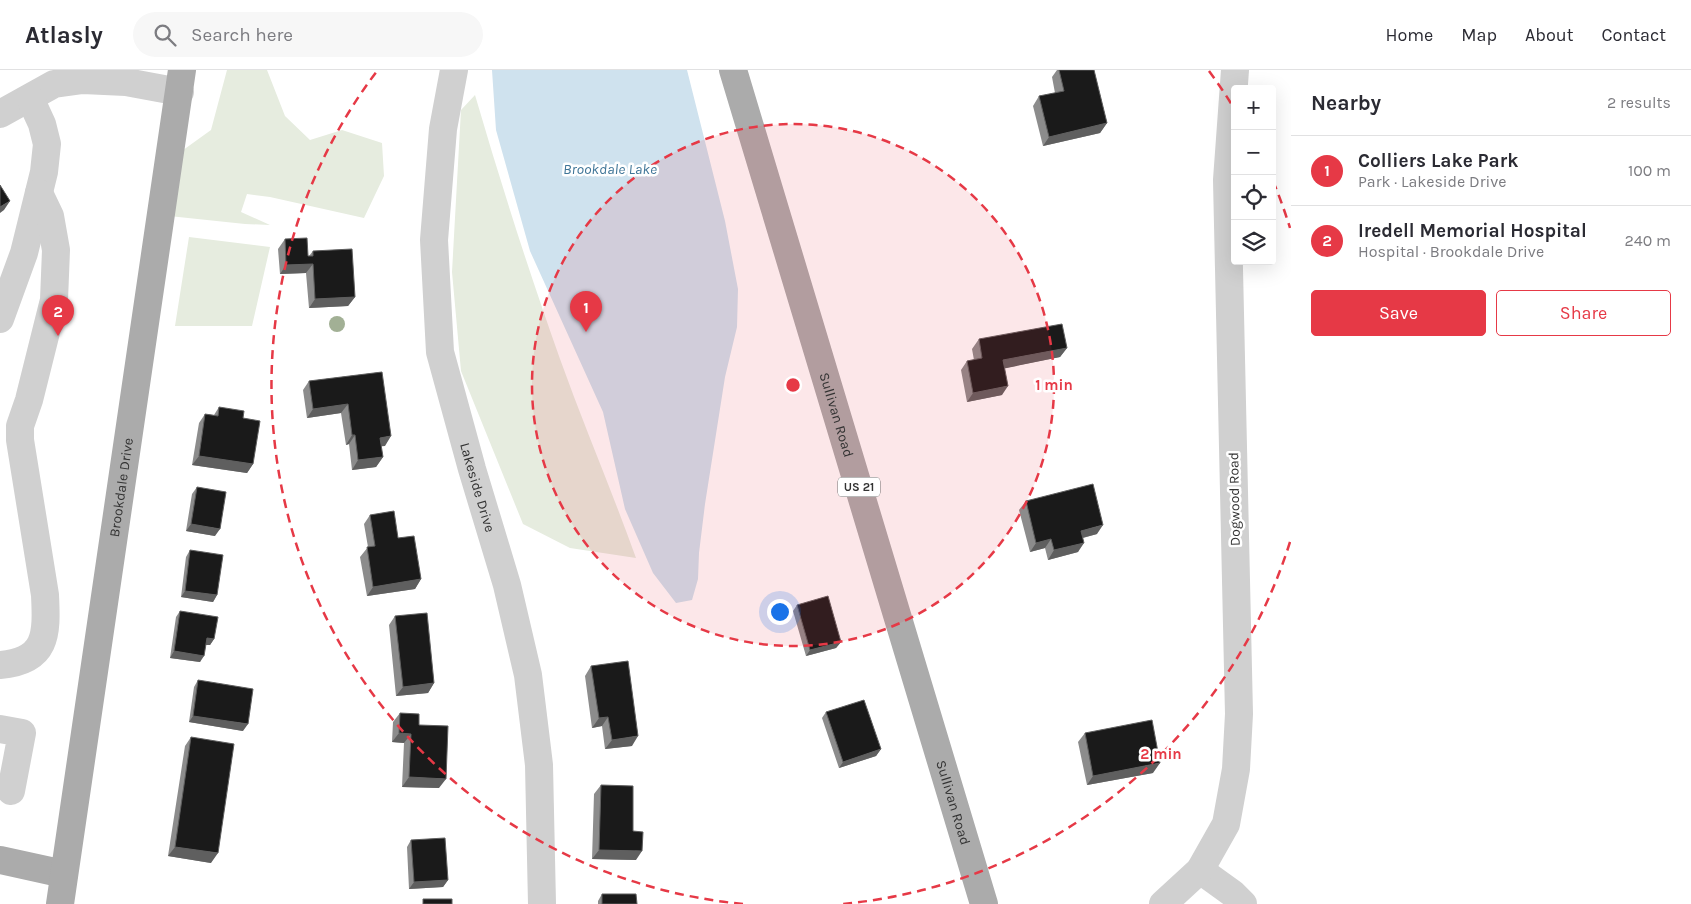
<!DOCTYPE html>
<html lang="en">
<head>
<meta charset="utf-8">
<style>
  :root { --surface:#fff; --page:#f7f7f7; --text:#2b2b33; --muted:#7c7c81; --line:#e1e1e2; --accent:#e63946 }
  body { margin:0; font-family:Karla,sans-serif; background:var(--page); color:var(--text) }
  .controls { position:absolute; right:15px; top:15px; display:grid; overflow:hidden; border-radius:5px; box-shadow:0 5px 20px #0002 }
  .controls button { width:45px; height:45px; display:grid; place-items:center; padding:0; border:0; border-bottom:1px solid var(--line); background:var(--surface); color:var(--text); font:25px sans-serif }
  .you { position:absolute; left:779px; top:541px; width:18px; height:18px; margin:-12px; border:4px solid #fff; border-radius:50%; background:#1a73e8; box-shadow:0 0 0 8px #1a73e833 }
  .badge { display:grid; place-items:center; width:32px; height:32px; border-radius:50%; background:var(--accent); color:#fff; font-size:16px; font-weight:700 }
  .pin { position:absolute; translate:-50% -41px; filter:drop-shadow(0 1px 2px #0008) }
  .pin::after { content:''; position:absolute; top:26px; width:18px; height:15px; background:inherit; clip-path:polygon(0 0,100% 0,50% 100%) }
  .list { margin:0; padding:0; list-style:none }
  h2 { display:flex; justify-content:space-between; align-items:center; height:65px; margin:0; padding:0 20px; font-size:21px }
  h2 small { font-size:16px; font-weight:400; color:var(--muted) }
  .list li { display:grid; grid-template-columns:32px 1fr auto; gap:15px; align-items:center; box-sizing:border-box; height:70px; padding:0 20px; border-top:1px solid var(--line) }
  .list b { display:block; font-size:19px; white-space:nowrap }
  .list p { margin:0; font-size:16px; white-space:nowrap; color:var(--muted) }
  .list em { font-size:16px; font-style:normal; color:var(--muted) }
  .actions { display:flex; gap:10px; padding:15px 20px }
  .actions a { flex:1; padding:11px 0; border:1px solid var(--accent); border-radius:5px; text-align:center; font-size:18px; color:var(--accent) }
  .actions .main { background:var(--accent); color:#fff }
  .icon { flex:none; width:28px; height:28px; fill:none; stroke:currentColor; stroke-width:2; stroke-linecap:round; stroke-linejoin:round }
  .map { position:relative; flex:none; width:1291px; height:834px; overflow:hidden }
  header { display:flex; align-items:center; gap:30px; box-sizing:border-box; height:70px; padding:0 25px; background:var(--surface); border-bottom:1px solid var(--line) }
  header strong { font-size:24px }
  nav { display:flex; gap:28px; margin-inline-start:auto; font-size:18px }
  .search { width:350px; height:45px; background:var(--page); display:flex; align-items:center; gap:12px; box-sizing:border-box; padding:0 18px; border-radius:28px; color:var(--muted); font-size:19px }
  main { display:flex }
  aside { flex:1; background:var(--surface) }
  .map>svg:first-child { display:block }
</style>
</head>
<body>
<header>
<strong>Atlasly</strong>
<div class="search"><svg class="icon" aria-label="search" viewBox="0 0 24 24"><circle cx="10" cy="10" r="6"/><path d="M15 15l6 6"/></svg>Search here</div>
<nav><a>Home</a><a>Map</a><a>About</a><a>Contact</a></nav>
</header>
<main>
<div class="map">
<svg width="1291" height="834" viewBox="0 0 1291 834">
  <rect width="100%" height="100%" fill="#fff"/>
  <path fill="#e6ecdf" d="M227,0h40l18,46 25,24 32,-10 40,13 2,33 -20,42 -94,-21 -23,-3 -6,18 29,13 -25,-1 -76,-8 10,-63 32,-23z
    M475,25c26,89 54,177 85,264 24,67 52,132 76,199l-66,-10 -47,-24 -62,-153 -9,-99 9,-162z
    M189,167l81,10 -18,79h-77z"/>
  <path fill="#cfe2ee" d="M492,0h195l38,151 13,68 -1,38 -12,50 -20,127 -6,49 -1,26 -6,21 -16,3 -23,-30 -28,-64 -22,-97 -73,-161 -34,-121z"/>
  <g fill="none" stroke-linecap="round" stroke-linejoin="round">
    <g stroke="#d0d0d0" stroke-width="28">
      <path id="s1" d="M454,0l-11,59 -9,111 6,112 32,117 35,116 21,90 11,90 3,139"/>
      <path d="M0,44l54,-30 29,-4 43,2 54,10"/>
      <path d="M0,249l24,-66 20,-81 3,-28 -5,-20 -12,-26"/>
      <path d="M0,595c47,-4 47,-30 45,-70l-25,-155v-14l9,-26 25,-100 2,-50 -6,-34 -11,-23"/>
      <path d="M0,659l22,4 -11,58"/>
      <path d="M1200,800l32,23 11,11"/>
      <path d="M1163,834l37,-34 26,-46 10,-55 3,-55 -12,-534 8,-110"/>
    </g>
    <g stroke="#ababab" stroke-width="28">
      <path id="s2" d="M733,0l251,834"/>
      <path d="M0,790l64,14"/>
      <path id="s3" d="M60,834l122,-834"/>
    </g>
  </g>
  <circle fill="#a2b095" cx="337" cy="254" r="8"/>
  <path fill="#8c8c8c" d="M1057,0h37l13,53 -7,10 -57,13 -10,-40 6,-10 16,-3 -3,-16z
    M285,169l23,17h1l4,-5 42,46 -7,9 -39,2 -3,-35 -26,1 -2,-25z
    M979,269l88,9 -7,9 -55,11 -3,27 -35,7 -6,-32 6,-9 7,-1 -2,-11z
    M382,302l3,74h-4l2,11 -7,10 -24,3 -3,-26 -3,1 -5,-32 -34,5 -4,-28 6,-9z
    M219,337l24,11 10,46 -6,9 -55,-8 7,-42 6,-9 9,1z
    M197,417l18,49 -29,-5 6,-37z
    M1026,431l71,33 -14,4 -5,14 -30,8 -3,-12 -15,4 -11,-42z
    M370,445l28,23 23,41 -6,10 -48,7 -7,-39 8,-10 -4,-23z
    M190,480l27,45 -4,7 -32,-5 5,-40z
    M797,535l44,37 -5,6 -30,8 -13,-45z
    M180,541l34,28 -4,6h-4l-6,17 -30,-4 6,-41z
    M395,546l39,67 -6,10 -32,3 -7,-71z
    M591,596l41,80 -27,3 -3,-23 -10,2 -7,-52z
    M198,610l45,51 -54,-9 5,-35z
    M826,642l55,37 -5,7 -37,12 -17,-50z
    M400,643l19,12 20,63 -37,-1 2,-44 -12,-1 1,-20z
    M1085,663l68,40 -66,12 -9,-43z
    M191,667l20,126 -43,-7 17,-110z
    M601,715l32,46 3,29 -44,-1 2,-65z
    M411,770l37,40 -5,7 -34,2 -2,-42z
    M602,824l35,10h-39v-3z"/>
  <path fill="#5f5f5f" d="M1107,53l-7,10 -57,13 6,-9z
    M10,131l-6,9 -4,3v-6z
    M313,194l-7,9 -26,1 6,-9z
    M355,227l-7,9 -39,2 6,-9z
    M1067,278l-7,9 -63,13 6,-10z
    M1008,316l-6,9 -35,7 6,-9z
    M348,334l-7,9 -34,5 6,-9z
    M352,365h3l-6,9 -3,1z
    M391,366l-6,10 -12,1 7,-9z
    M199,386l54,8 -6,9 -55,-8z
    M383,387l-7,10 -24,3 6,-10z
    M191,454l29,5 -5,7 -29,-5z
    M1103,455l-6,9 -23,6 7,-9z
    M1051,469l-6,9 -15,4 6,-9z
    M1084,473l-6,9 -30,8 6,-10z
    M421,509l-6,10 -48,7 6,-9z
    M185,521l32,4 -4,7 -32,-5z
    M207,568l7,1 -4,6h-7z
    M841,572l-5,6 -30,8 4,-6z
    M174,581l30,5 -4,6 -30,-4z
    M434,613l-6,10 -32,3 7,-9z
    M193,646l55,8 -5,7 -54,-9z
    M608,647l-6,9 -10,2 7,-10z
    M399,663l12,1 -7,9 -12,-1z
    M638,666l-6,10 -27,3 7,-9z
    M881,679l-5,7 -37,12 4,-6z
    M1160,693l-7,10 -66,12 6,-9z
    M409,707l37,2 -7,9 -37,-1z
    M175,777l43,6 -7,10 -43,-7z
    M599,780l43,1 -6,9 -44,-1z
    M448,810l-5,7 -34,2 5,-7z"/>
  <path fill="#1a1a1a" stroke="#5f5f5f" d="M1059,0h35l13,53 -58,14 -10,-41 25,-5z
    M0,115l10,16 -10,6z
    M307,168l1,18h5v-5l39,-2 3,48 -40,2 -2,-35 -27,1 -1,-26z
    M1062,254l5,24 -64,12 5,26 -35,7 -6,-32 15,-3 -3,-19z
    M382,302l9,64 -11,2 3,19 -25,3 -3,-25h-3l-4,-31 -35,5 -4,-28z
    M219,337l25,4 -1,7 17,3 -7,43 -54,-8 6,-42 13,2z
    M1093,414l10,41 -22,6 3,12 -30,7 -3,-11 -15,4 -10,-42z
    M197,417l29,5 -6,37 -29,-5z
    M394,441l4,27 16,-2 7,43 -48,8 -6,-40 8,-1 -5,-31z
    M190,480l33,5 -6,40 -32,-4z
    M828,526l13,46 -31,8 -13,-45z
    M180,541l38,6 -4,22 -7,-1 -3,18 -30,-5z
    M427,543l7,70 -31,4 -8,-71z
    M628,591l10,75 -26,4 -4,-23 -9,1 -8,-52z
    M198,610l55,9 -5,35 -55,-8z
    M864,630l17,49 -38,13 -17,-50z
    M400,643l19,1v11l29,1 -2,53 -37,-2 2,-43 -12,-1z
    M1152,650l8,43 -67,13 -8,-43z
    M191,667l43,7 -16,109 -43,-6z
    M601,715l32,1v45l10,1 -1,19 -43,-1z
    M445,768l3,42 -34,2 -3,-42z
    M602,824h34l1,10h-35z
    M423,829h29v5h-29z"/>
  <circle cx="793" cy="315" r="261" fill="#e63946" fill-opacity=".12"/>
  <g fill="none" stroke="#e63946" stroke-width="2.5" stroke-dasharray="9 6">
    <circle cx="793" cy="315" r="261"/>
    <path d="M1290 472A521 521 0 0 1 843 834M743 834A521 521 0 0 1 377 1M1209 1A521 521 0 0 1 1232 35M1273 111A521 521 0 0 1 1290 158"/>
  </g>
  <g text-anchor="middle" stroke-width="5" stroke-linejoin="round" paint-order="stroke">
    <rect fill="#fff" stroke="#707070" stroke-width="1" x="838" y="407.5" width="42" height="19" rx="4"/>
    <g font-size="12" font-weight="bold" fill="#333">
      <text x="859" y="421">US 21</text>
    </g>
    <g font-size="14" fill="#333" stroke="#fff">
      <text dy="5" stroke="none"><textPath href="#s2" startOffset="360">Sullivan Road</textPath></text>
      <text dy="5" stroke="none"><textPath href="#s3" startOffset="421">Brookdale Drive</textPath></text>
      <text dy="5" stroke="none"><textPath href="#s1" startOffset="424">Lakeside Drive</textPath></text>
      <text transform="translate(1234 429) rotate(-91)" y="5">Dogwood Road</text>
      <text dy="5" stroke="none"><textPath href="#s2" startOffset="765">Sullivan Road</textPath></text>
    </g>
    <g font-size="15" font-style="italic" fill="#3f7597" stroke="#fff">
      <text x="610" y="104">Brookdale Lake</text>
    </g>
  </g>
  <circle cx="793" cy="315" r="8" fill="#e63946" stroke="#fff" stroke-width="2.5"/>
  <g font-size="15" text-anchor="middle" font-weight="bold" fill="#e63946" stroke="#fff" stroke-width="5" stroke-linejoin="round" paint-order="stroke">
    <text x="1054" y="320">1 min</text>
    <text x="1161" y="689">2 min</text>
  </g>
</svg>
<div class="controls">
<button>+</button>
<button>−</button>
<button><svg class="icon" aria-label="locate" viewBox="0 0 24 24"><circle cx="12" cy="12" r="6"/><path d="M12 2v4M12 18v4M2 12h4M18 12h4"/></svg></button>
<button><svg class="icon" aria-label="layers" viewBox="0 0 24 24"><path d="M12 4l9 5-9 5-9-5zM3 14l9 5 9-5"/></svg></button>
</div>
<div class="you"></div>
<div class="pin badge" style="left:586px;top:262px">1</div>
<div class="pin badge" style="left:58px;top:266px">2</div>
</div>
<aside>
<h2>Nearby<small>2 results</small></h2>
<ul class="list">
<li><span class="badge">1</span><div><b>Colliers Lake Park</b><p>Park · Lakeside Drive</p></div><em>100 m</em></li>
<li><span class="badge">2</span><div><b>Iredell Memorial Hospital</b><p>Hospital · Brookdale Drive</p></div><em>240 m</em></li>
</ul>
<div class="actions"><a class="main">Save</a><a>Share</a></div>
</aside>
</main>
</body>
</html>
